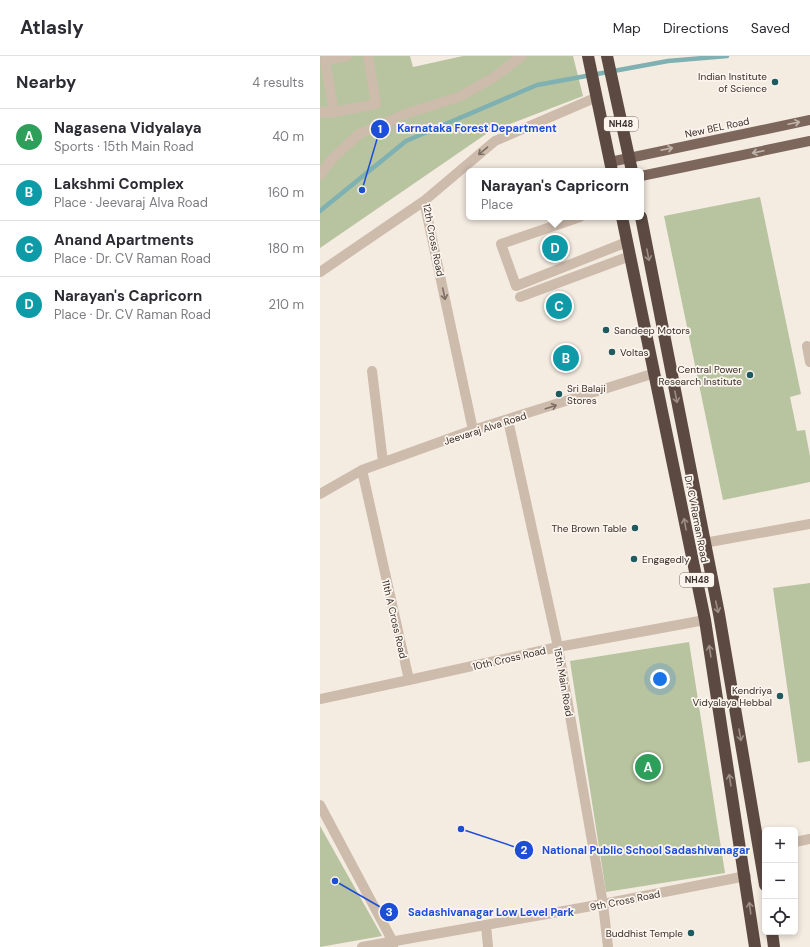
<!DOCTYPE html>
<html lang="en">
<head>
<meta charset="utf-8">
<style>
  :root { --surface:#fff; --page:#f7f7f7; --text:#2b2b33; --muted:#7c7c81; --line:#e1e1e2; --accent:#d93025 }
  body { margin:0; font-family:"DM Sans",sans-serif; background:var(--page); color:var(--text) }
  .controls { position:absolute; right:12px; bottom:12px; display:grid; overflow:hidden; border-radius:6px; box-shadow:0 2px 6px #0003 }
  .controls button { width:36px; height:36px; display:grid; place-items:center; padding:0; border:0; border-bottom:1px solid var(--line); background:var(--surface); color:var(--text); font:20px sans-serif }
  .you { position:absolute; left:340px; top:623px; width:14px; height:14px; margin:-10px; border:3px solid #fff; border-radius:50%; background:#1a73e8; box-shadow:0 0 0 6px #1a73e833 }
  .badge { display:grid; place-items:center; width:26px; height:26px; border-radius:50%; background:var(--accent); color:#fff; font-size:13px; font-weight:700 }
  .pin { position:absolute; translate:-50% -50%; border:2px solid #fff; box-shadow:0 1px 4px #0006 }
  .popup { position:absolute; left:146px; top:112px; width:178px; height:52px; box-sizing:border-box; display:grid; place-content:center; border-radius:6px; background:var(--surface); filter:drop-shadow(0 1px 3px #0005); font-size:13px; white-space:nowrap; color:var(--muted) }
  .popup b { font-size:15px; color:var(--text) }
  .popup::after { content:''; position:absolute; left:50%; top:100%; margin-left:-8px; border:8px solid transparent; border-top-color:var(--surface) }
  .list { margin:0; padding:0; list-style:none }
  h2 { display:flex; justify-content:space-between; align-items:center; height:52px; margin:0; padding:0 16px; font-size:17px }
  h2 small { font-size:13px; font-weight:400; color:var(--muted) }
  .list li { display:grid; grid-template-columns:26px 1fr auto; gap:12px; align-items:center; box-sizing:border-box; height:56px; padding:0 16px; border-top:1px solid var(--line) }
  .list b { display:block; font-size:15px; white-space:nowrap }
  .list p { margin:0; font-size:13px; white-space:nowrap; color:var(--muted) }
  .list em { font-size:13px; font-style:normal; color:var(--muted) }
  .icon { flex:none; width:22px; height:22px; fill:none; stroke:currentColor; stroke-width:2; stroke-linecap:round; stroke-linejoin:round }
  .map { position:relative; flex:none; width:490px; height:891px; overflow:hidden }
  header { display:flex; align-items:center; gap:24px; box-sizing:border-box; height:56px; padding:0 20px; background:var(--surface); border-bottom:1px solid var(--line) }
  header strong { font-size:19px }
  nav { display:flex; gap:22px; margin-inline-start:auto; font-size:14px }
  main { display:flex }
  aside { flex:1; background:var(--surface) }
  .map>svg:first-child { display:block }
</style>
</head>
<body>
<header>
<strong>Atlasly</strong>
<nav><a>Map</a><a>Directions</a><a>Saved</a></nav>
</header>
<main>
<aside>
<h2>Nearby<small>4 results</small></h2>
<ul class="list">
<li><span class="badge" style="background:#2e9e5b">A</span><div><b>Nagasena Vidyalaya</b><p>Sports · 15th Main Road</p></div><em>40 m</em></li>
<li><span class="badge" style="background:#0f9aa8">B</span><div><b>Lakshmi Complex</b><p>Place · Jeevaraj Alva Road</p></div><em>160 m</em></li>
<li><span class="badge" style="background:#0f9aa8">C</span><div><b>Anand Apartments</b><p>Place · Dr. CV Raman Road</p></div><em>180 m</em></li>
<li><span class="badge" style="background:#0f9aa8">D</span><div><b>Narayan's Capricorn</b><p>Place · Dr. CV Raman Road</p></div><em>210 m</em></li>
</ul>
</aside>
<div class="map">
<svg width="490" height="891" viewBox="0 0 490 891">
  <rect width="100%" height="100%" fill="#f4ebe1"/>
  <path fill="#b8c4a0" d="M0,0h90l3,11 50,-11h110l10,40 -94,36 -169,116z
    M440,141l41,197 -11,3 7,34 8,-1 5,26v26l-87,18 -59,-284z
    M490,527v178l-12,2 -25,-175z
    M369,586l36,231 -119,19 -36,-231z
    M0,770l62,110 -62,11z"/>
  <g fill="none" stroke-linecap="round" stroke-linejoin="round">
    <path stroke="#7fb0b2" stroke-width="4.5" d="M0,155l86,-70 131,-56 131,-24 59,-5"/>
    <path stroke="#cdbbac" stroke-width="10" d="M0,56h14l42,-8 -8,-48
      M14,56l-9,-52 22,-4
      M0,119l12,-16 27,-25 49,-21 51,-16 34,-19 29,-22
      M260,161l-79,27 15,42 111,-44
      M0,216l104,-71
      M200,241l110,-41
      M487,290l3,16
      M52,315l11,91
      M188,364l50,227 45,257 5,43
      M153,374l-49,-229 71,-60 102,-44
      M0,438l42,-24 111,-40 182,-57
      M384,487l106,-19
      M89,624l149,-33 147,-27
      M0,643l89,-19 -47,-210
      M0,749l73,137v5
      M475,786l15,-3
      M166,869l2,22
      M42,891l241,-43 143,-28"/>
    <path stroke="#7d675c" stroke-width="10" d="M290,106l200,-42
      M321,120l169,-35"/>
    <path stroke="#5c4a42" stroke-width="12" d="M268,0l24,115
      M287,0l25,115
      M302,161l83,403 50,327
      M321,161l78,397 46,271
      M452,876l2,15"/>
  </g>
  <defs><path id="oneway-shaft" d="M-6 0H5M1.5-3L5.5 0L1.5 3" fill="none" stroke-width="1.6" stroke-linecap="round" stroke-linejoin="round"/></defs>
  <g stroke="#c2b5ac">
    <use href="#oneway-shaft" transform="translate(474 67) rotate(-12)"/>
    <use href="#oneway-shaft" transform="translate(347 93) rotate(-11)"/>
    <use href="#oneway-shaft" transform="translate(438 96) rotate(168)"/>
  </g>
  <g stroke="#7d6f65">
    <use href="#oneway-shaft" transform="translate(163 95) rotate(140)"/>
    <use href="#oneway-shaft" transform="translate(124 238) rotate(78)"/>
    <use href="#oneway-shaft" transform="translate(231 351) rotate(-18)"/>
  </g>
  <g stroke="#9c8e87">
    <use href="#oneway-shaft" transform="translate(328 199) rotate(79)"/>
    <use href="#oneway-shaft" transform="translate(356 341) rotate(79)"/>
    <use href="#oneway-shaft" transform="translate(365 468) rotate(-101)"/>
    <use href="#oneway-shaft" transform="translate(397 551) rotate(78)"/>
    <use href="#oneway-shaft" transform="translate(390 595) rotate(-99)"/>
    <use href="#oneway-shaft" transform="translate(420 679) rotate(80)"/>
    <use href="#oneway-shaft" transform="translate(410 724) rotate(-99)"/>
    <use href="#oneway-shaft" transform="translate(430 852) rotate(-98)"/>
  </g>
  <g fill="#1f5a5e" stroke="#fbf5ee" stroke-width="1.5">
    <circle cx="455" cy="26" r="4"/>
    <circle cx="286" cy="274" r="4"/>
    <circle cx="292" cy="296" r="4"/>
    <circle cx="430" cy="319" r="4"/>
    <circle cx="239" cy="338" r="4"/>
    <circle cx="315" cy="472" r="4"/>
    <circle cx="314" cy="503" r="4"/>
    <circle cx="460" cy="640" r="4"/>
    <circle cx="371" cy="877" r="4"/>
  </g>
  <g text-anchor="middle" stroke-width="3.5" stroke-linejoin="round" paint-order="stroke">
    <g fill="#fbf5ee" stroke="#756b66" stroke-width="1">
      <rect x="284" y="61" width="34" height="14" rx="3"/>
      <rect x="360" y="517" width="34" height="14" rx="3"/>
    </g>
    <g font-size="9" font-weight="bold" fill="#3b302b">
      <text x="301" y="71">NH48</text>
      <text x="377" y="527">NH48</text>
    </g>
    <g font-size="10" fill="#3b302b" stroke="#fbf5ee" text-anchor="end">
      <text x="447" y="24">Indian Institute<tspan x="447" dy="12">of Science</tspan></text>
      <text x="294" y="278" text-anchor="start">Sandeep Motors</text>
      <text x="300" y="300" text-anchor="start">Voltas</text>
      <text x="422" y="317">Central Power<tspan x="422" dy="12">Research Institute</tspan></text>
      <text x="247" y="336" text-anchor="start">Sri Balaji<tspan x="247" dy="12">Stores</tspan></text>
      <text x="307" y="476">The Brown Table</text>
      <text x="322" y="507" text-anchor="start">Engagedly</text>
      <text x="452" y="638">Kendriya<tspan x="452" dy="12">Vidyalaya Hebbal</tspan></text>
      <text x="363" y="881">Buddhist Temple</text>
    </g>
    <g font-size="10" fill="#3b302b" stroke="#fbf5ee">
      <text transform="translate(397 71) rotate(-12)" y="4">New BEL Road</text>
      <text transform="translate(114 184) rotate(79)" y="4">12th Cross Road</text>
      <text transform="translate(165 372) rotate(-18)" y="4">Jeevaraj Alva Road</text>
      <text transform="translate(377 463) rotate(79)" y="4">Dr. CV Raman Road</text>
      <text transform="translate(75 563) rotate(77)" y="4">11th A Cross Road</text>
      <text transform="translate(189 602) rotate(-13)" y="4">10th Cross Road</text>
      <text transform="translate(244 626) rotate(80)" y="4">15th Main Road</text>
      <text transform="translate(305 844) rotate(-11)" y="4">9th Cross Road</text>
    </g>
  </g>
  <path fill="none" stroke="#1d4ed8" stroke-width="1.5" d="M42 134L60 73M141 773L204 794M15 825L69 856"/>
  <g fill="#1d4ed8" stroke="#fbf5ee" stroke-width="1.5">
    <circle cx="42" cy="134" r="4"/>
    <circle cx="141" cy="773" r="4"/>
    <circle cx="15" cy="825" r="4"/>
    <circle cx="60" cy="73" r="10"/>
    <circle cx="204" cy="794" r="10"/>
    <circle cx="69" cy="856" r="10"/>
  </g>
  <g font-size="12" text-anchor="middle" font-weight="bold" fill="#fff">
    <text x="60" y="77">1</text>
    <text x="204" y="798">2</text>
    <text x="69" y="860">3</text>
  </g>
  <g font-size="11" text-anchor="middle" font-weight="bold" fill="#1d4ed8" stroke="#fbf5ee" stroke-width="3.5" stroke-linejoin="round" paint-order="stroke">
    <text x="157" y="76">Karnataka Forest Department</text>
    <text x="326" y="798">National Public School Sadashivanagar</text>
    <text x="171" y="860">Sadashivanagar Low Level Park</text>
  </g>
</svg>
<div class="controls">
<button>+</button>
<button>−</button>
<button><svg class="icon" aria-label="locate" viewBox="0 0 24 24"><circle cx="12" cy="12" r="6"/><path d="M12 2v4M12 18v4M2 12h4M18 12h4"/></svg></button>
</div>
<div class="you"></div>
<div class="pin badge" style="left:328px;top:711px;background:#2e9e5b">A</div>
<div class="pin badge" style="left:246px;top:302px;background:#0f9aa8">B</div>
<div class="pin badge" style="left:239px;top:250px;background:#0f9aa8">C</div>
<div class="pin badge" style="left:235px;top:192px;background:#0f9aa8">D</div>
<div class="popup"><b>Narayan's Capricorn</b>Place</div>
</div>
</main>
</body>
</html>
